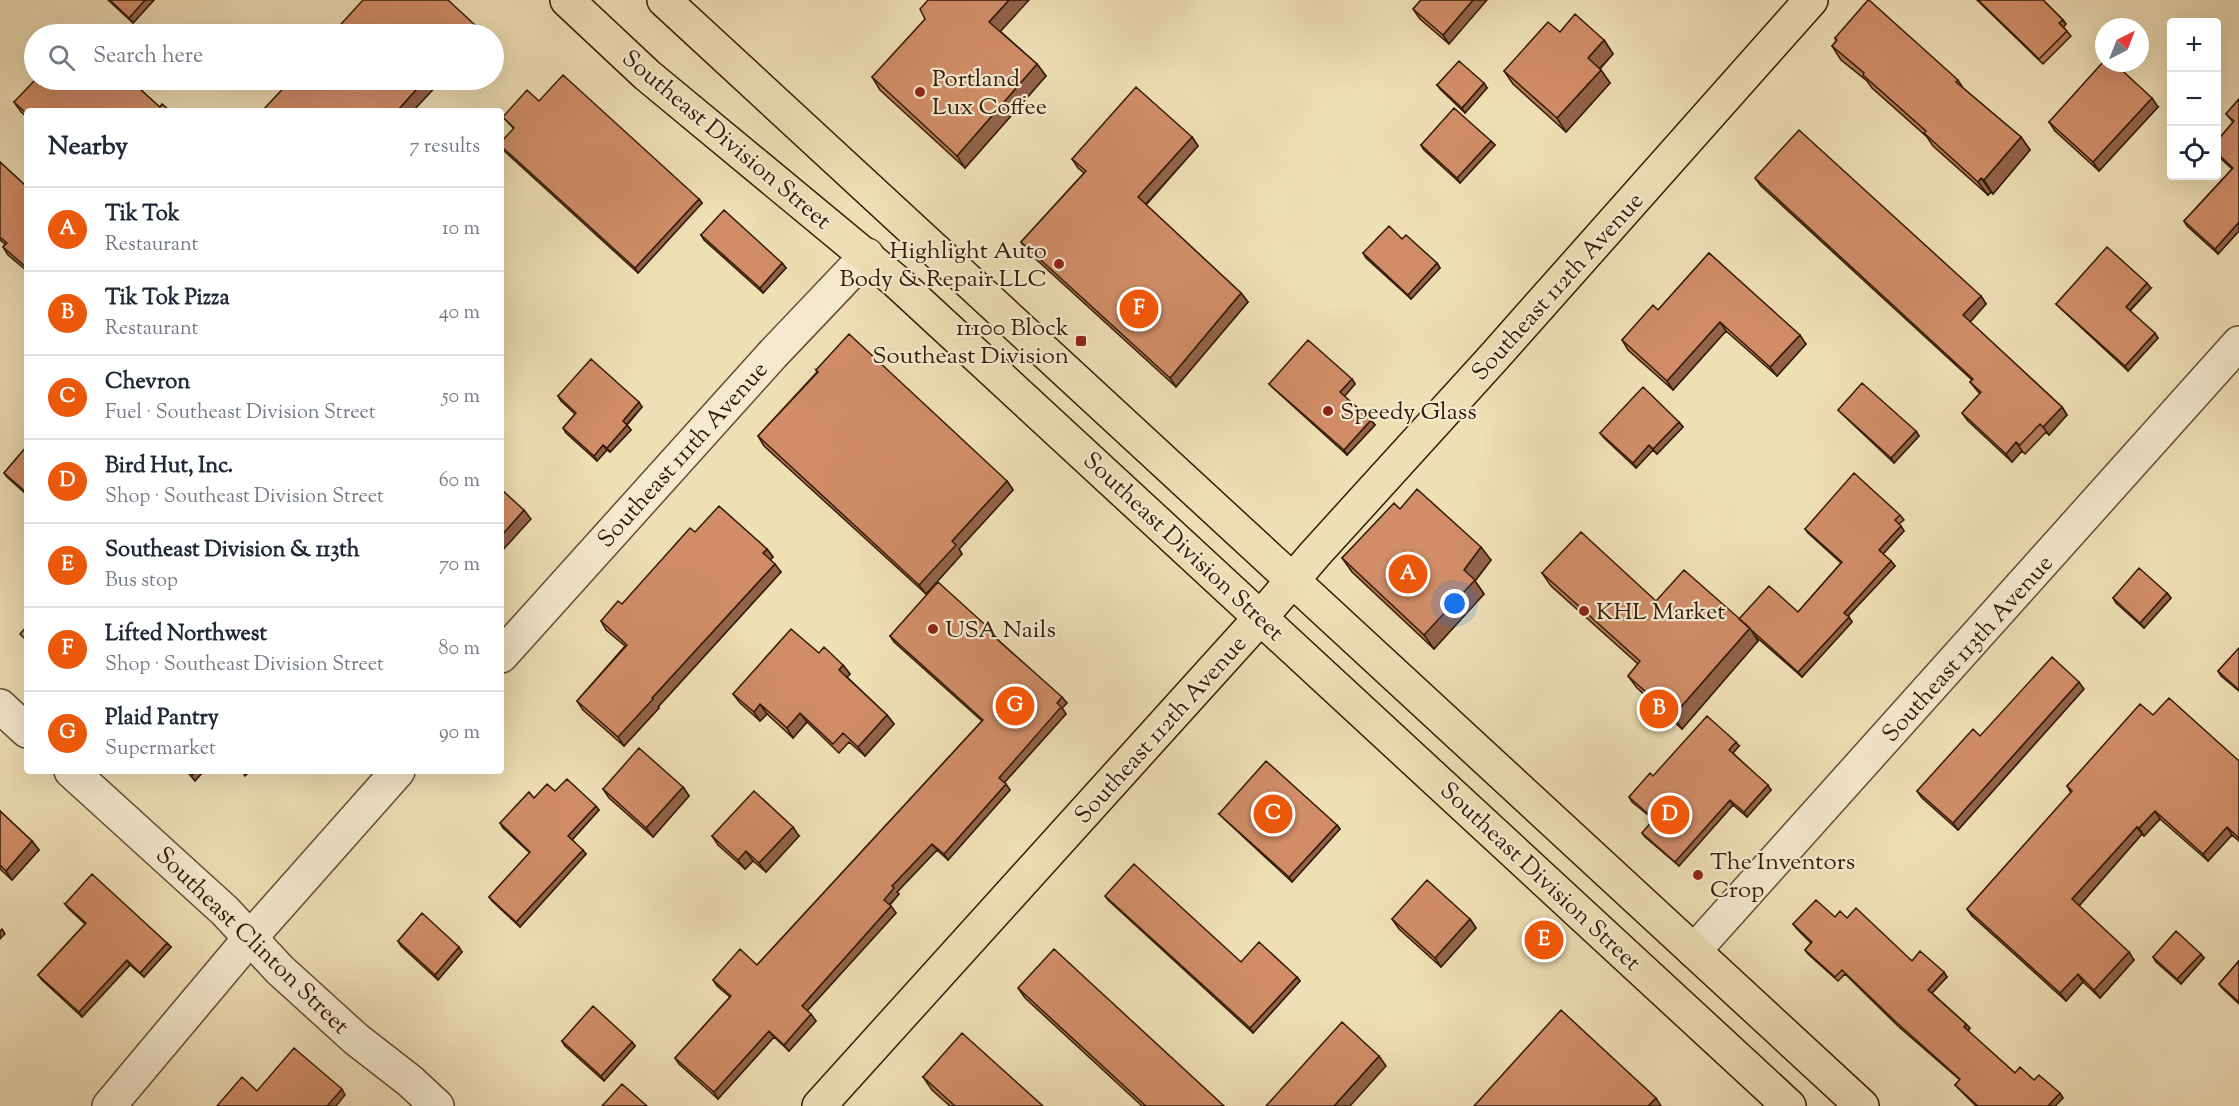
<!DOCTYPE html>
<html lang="en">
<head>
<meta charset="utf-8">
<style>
  :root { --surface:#fff; --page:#f6f6f7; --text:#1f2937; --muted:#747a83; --line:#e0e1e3; --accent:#ea580c }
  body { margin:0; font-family:"Sorts Mill Goudy",serif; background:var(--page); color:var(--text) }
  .controls { position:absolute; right:18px; top:18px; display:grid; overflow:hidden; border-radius:6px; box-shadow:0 6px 24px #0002 }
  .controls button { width:54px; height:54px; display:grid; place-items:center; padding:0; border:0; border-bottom:2px solid var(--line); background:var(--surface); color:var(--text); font:30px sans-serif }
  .compass { position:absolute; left:2095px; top:18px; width:54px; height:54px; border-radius:50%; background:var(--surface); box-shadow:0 6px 24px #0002; rotate:42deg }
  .you { position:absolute; left:1455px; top:604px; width:21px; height:21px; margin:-15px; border:4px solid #fff; border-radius:50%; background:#1a73e8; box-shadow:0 0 0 9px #1a73e833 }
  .badge { display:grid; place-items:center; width:39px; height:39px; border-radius:50%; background:var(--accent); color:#fff; font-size:20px; font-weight:700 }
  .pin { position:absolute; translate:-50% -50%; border:3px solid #fff; box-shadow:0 2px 6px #0006 }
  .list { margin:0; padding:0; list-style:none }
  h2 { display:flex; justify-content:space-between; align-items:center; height:78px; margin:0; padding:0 24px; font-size:26px }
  h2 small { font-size:20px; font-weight:400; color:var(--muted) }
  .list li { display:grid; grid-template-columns:39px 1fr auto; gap:18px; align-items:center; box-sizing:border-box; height:84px; padding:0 24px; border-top:2px solid var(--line) }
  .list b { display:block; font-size:22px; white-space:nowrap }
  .list p { margin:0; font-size:20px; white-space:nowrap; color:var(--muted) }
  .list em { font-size:20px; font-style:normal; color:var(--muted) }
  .icon { flex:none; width:33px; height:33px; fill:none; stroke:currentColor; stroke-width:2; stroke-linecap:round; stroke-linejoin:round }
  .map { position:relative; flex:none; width:2239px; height:1106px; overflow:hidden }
  .search { position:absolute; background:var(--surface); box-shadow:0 6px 24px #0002; left:24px; top:24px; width:480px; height:66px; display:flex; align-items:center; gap:15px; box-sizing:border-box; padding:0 21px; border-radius:33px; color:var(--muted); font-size:22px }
  .panel { position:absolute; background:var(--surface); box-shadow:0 6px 24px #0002; left:24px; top:108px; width:480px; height:666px; border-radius:6px }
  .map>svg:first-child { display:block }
</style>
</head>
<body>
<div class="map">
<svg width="2239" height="1106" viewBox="0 0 2239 1106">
  <rect width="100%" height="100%" fill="#efdfb5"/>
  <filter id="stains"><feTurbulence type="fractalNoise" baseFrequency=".00333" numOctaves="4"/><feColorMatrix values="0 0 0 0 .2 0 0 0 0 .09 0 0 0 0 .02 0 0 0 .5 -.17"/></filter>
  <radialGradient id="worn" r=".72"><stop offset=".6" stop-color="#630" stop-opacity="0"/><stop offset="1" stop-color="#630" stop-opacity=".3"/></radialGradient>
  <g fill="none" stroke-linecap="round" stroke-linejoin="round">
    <defs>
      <path id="minor" d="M501,656l271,-301 95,-100
        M0,706l27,25
        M71,771l154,140 55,59 76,69 54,42 27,25
        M1694,951l545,-608
        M109,1106l141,-168 148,-167"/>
      <path id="major" d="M567,0l80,75 250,207 892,824
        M664,0l1198,1106
        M819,1106l442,-489 54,-63 179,-197 317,-357"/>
    </defs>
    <use href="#minor" stroke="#634b33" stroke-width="36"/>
    <use href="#major" stroke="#341a08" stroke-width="36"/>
    <use href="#minor" stroke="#f5eacf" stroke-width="33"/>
    <use href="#major" stroke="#efdfb5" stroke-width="33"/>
  </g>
  <path fill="#b37959" stroke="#341a08" stroke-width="1.5" d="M108,0h46l-21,23z
    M1421,0l28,44 -29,-25 -7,-10z
    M1977,0h66l20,20 3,4 -3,3 8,9 -28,28z
    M1000,31l37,33 9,12 -81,92 -85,-78 -8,-13z
    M1560,32l44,8 9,14 -13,15 10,14 -44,49 -53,-48 -9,-13z
    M1835,38l123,42 5,8 58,49 9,13 -37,44 -2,-2 -3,3 -55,-49 -6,-9 -55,-49 -5,-7 -26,-21 -9,-14 4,-5z
    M1437,85l50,3 -22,25 -24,-23z
    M2239,99v132l-21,23 -31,-28 -3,-5 48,-52 -15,-14v-14l16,-19 -7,-8z
    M14,102l146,5 -133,4v6l-6,-5z
    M2158,107l-59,64 -44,-40 -6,-9z
    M503,117l196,82 3,4 -64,70 -136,-124 -1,-1v-6l13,-13z
    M1192,137l6,9 -52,59 95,88 7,9 -72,85 -149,-136 -6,-9 63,-69 -6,-5 -6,-9z
    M1491,141l4,4 -35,38 -36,-33 -3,-5z
    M0,162l27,25v84l-19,-16 -5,-8 2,-3 -5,-4z
    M1755,178l226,118 5,8 -16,18 92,85 5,8 -18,20 -3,-3 -21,22 -3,-3 -10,11 -44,-41 -6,-8 18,-19 -10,-12 2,-2 -211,-194z
    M701,235l81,28 4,5 -23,25 -59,-53z
    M1402,239l35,24 3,5 -29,31 -45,-41 -3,-5z
    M1709,253l97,91 -29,32 -51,-45 -53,59 -45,-40 -6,-10 36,-30z
    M2151,288l-21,23 28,27 -30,33 -68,-63 -4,-4z
    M816,370l191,111 6,9 -54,59 3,5 -36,40 -162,-148 -6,-10 59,-64z
    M1352,379l3,5 -11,12 27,24 4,5 -28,30 -74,-67 -4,-4z
    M558,396l84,11 -15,18 4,5 -21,22 -3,-2 -10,11 -31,-28 -3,-5 12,-14 -14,-13z
    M1838,410l81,26 -25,27 -52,-49z
    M1679,422l4,5 -26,27 -4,-4 -17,18 -32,-30 -4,-5z
    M27,446v49l-20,-18 -3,-4z
    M1400,509l91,51 -16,21 9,13 -50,55 -82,-77 -10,-14z
    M1900,515l4,5 -5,4 5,7 -21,23 8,7 4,5 -47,50 4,6 -50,55 -47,-41 3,5 -76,88 -45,-41 -9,-12 10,-12 -87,-78 -9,-13 114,28 83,18 59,-7 43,-49 -33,-30 -3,-4z
    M695,532l72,17 6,8 -3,3 11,12 -123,135 1,1 -35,38 -41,-36 -6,-9 48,-55 -19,-16 -5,-9 21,-17z
    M2167,593l4,5 -27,30 -28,-25 -3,-5z
    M992,631l4,7 71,65 -5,5 4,6 -62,69 6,7 -62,70 -11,-10 -40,42 2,2 -9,11 6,8 -89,98 9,10 -27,30 -15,-14 -56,62 -39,-35 -4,-6 55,-61 -13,-11 -4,-6 44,-15 225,-244 -88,-79 -4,-6z
    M2239,648v43l-18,-15 -3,-5z
    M819,653l24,12 7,9 -3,3 40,38 7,9 -29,32 -16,-14 -10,11 -32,-31 -14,16 -26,-24 -7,7 -20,-18 -7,-9z
    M2084,689l-126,141 -36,-32 -5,-7 63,-55z
    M2153,715l86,46v80l-7,-6 -24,26 -48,-42 -16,17 -2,-2 -63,72 55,54 -34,38 -17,-16 -17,19 -94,-85 -5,-7 104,-116 -4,-7z
    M1739,746l-6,7 38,37 -24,27 -14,-12 -54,61 -34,-29 -3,-4 12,-13 -22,-18 -3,-5 24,-21z
    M683,787l6,9 -36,41 -44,-39 -6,-9z
    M555,791l44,19 -27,30 14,14 -66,73 -28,-26 -3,-4 41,-44 -27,-25 -3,-5z
    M0,811l32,30 7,9 -27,30 -12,-11z
    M1219,814l118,11 3,4 -48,53 -69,-64z
    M712,836h87l-33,36 -13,-11 -8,8 -27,-24z
    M1105,896l136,66 56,15 3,4 -47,52 -145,-133z
    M65,904l102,39 4,4 -27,30 -14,-12 -48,52 -40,-37 -4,-5 47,-51 -16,-15z
    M1835,917l12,1 65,43 35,16 -15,16 34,31 4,4 -2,3 47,42 19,7 29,18 -8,8h-79l-21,-21 5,-5 -61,-53 -54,-53 -7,7 -30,-27 -3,-4 6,-7 -14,-14 -4,-5z
    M1392,919h78l6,9 -35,39 -42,-38z
    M398,941l64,11 -24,28 -37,-34z
    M2201,954l3,4 -23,26 -25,-22 -3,-5z
    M2239,961v43l-17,-16 -3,-4z
    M1018,988l206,118h-82l-117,-108z
    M562,1041l70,1 3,4 -31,35 -39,-35z
    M923,1077l120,29h-93l-18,-16z"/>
  <path fill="#926349" stroke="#341a08" stroke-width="1.5" d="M145,0h9l-21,23 -4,-5z
    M1009,0h20l-31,34 -9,-12z
    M1473,0h14l-38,44 -6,-9z
    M2063,20l3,4 -3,4 -4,-5z
    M475,25l7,9h-16z
    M1604,40l9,14 -16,17 -9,-13z
    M1037,64l9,12 -81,92 -8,-12z
    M1601,70l9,13 -44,49 -9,-14z
    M425,80h17l-29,31h-16z
    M1484,83l3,5 -22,25 -3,-5z
    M2152,98l6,9 -59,64 -6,-9z
    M1192,137l6,9 -54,60 -6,-9z
    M2021,137l9,13 -37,44 -9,-14z
    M1491,141l4,4 -35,38 -3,-5z
    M1981,178l10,14 -3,3 -10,-13z
    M699,199l3,4 -64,70 -3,-5z
    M2239,222v9l-21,23 -3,-5z
    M782,263l4,5 -23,25 -3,-5z
    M1437,263l3,5 -29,31 -3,-4z
    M2147,283l4,5 -22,23 -3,-4z
    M1241,293l7,9 -72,85 -6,-9z
    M1981,296l5,8 -17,19 -6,-8z
    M1720,322l6,9 -53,59 -6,-9z
    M2155,333l3,5 -30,33 -3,-5z
    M1800,335l6,9 -29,32 -7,-9z
    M1352,379l3,5 -11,13 -4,-5z
    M639,402l3,5 -16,18 -3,-4z
    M2062,407l5,8 -18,20 -6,-8z
    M1371,420l4,5 -28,30 -3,-5z
    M1679,422l4,5 -26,27 -4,-5z
    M627,425l4,5 -21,22 -3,-4z
    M1916,431l3,5 -25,27 -3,-5z
    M2016,442l6,9 -10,11 -6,-8z
    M603,445l4,5 -10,11 -3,-5z
    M1649,445l4,5 -17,18 -3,-5z
    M1007,481l6,9 -54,59 3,5 -36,40 -7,-9 33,-44z
    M524,510l7,9 -30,33v-16z
    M1901,526l3,5 -22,24 -3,-5z
    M1481,547l10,13 -16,21 9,13 -50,55 -10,-14 40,-65z
    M767,549l6,8 -4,4 -6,-8z
    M1891,561l4,5 -48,51 -3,-4z
    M775,564l6,8 -123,135 1,1 -35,38 -6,-9 34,-39z
    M2167,593l4,5 -27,30 -4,-5z
    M1849,617l3,5 -50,55 -4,-5z
    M1750,628l8,13 -76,88 -9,-13z
    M843,665l7,9 -5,5 -6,-9z
    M2079,682l5,7 -126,141 -5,-7z
    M1062,697l5,6 -5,5 4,6 -63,70 -4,-6z
    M760,704l7,10 -7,7 -6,-9z
    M800,713l7,9 -14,16 -6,-10z
    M887,715l7,9 -29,32 -7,-9z
    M1736,742l3,4 -7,8 -3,-4z
    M196,771h8l-9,10 -4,-5z
    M242,771h8l-5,5z
    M1006,784l4,6 -62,70 -4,-6z
    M1768,785l3,5 -24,27 -3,-5z
    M683,787l6,9 -36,41 -7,-9z
    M1730,800l3,5 -54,61 -4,-4z
    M596,806l3,4 -28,31 -3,-5z
    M2155,811l5,8 -16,17 -5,-8z
    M1337,825l3,4 -48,53 -3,-5z
    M793,827l6,9 -33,36 -7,-9z
    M2137,827l5,7 -64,73 -6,-8z
    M2227,827l5,8 -24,26 -5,-7z
    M32,841l7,9 -27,30 -6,-9z
    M932,844l5,6 -40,42 2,2 -11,12 -4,-6 8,-14z
    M583,850l3,4 -66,73 -4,-5z
    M746,851l7,10 -8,8 -7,-9z
    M891,906l5,7 -90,99 -4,-6z
    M1470,919l6,9 -35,39 -6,-9z
    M2,929l3,5 -5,5v-8z
    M167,943l4,4 -27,30 -4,-4z
    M459,947l3,5 -24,28 -3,-5z
    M2129,952l5,8 -34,38 -6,-8z
    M2201,954l3,4 -23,26 -4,-5z
    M127,960l3,5 -48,52 -3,-5z
    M1944,972l3,5 -16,17 -3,-4z
    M2078,974l5,8 -17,19 -6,-8z
    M1297,977l3,4 -47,52 -3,-5z
    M811,1014l5,7 -27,30 -5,-6z
    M1966,1024l4,4 -3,4 -3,-5z
    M769,1031l5,6 -56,62 -4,-7z
    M632,1042l3,4 -31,35 -3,-5z
    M1379,1056l7,10 -36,40h-16z
    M342,1089l3,6 -9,11h-9z
    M2060,1093l3,5 -8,8h-7z
    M1656,1098l5,8h-13z"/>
  <path fill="#d08d68" stroke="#341a08" stroke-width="1.5" d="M110,0h35l-16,18z
    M363,0h85l27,25 -9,9h-134z
    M928,0h81l-20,22 48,42 -80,92 -85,-79 53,-58 -5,-10z
    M1421,0h52l-30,35 -30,-26z
    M1868,0h1l89,80 -2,2 65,55 -37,43 -3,-2 -3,4 -54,-49 2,-2 -63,-56 1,-2 -32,-27 5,-6 -2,-2z
    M1978,0h65l20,20 -4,3 8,8 -28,28z
    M1575,14l29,26 -16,18 13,12 -44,48 -53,-47 44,-49 12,10z
    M1459,61l25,22 -22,25 -25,-23z
    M2104,61v2h10l38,35 -59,64 -44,-40z
    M563,75l136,124 -64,69 -134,-122v-4l13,-14 -11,-11 24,-27 12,11z
    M35,80h95l30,27 2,-3 8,7h-143v3l-13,-12z
    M291,80h134l-28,31h-135z
    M1136,87l56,50 -54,60 103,96 -71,85 -149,-136 65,-71 -14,-12z
    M2239,99v123l-24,27 -31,-28 49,-53 -16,-15v-12l17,-20 -8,-7z
    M1454,108l37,33 -34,37 -36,-33z
    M1799,130l182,166 -18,19 99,92 -19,20 -3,-3 -20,21 -4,-3 -10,12 -44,-41 19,-21 -11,-10 3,-3 -218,-201z
    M0,162l27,25v81l-24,-21 4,-4 -7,-6z
    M724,210l58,53 -22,25 -59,-53z
    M1389,226l13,13 4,-4 31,28 -29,32 -45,-42z
    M2107,247l40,36 -21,24 29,26 -30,33 -69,-62z
    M1709,253l91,82 -30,32 -50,-45 -53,59 -45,-41 31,-35 5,5z
    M849,334l158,147 -55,60 4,4 -37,40 -161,-149 60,-64 -2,-2z
    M1308,340l44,39 -12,13 31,28 -27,30 -75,-66z
    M591,359l48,43 -16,19 4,4 -20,23 -4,-3 -9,11 -31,-28 13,-15 -18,-17z
    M1862,383l54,48 -25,27 -53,-48z
    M1643,387l36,35 -26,27 -4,-4 -16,18 -33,-30z
    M27,446v47l-23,-20z
    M1854,473l46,42 -5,5 6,6 -22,24 12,11 -47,52 5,4 -51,55 -59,-53 30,-33 29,26 44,-50 -37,-33z
    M501,489l23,21 -23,26z
    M1417,489l64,58 -17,23 11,10 -51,55 -82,-77 52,-55 6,6z
    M719,506l48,43 -4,4 12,11 -123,134 1,1 -35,38 -41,-36 50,-56 -26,-24 17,-20 4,3 68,-76 5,4z
    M1581,532l75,69 28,-31 66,58 -77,88 -45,-40 12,-15 -98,-88z
    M2139,568l28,25 -27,30 -27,-25z
    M938,582l54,49 -2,2 72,64 -5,6 4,4 -62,71 7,6 -62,70 -12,-10 -40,42 2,2 -10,12 7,6 -89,100 9,8 -27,31 -15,-14 -55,61 -39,-34 56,-62 -18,-16 27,-31 17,16 226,-245 -93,-84z
    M27,626v15l-7,-7z
    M791,629l28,24 5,-6 19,18 -4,5 48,45 -29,32 -15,-14 -10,11 -33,-31 -13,15 -27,-24 -6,8 -21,-18z
    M2239,648v42l-21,-19z
    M2052,657l27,25 -126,141 -36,-32 56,-62 7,7z
    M2169,698l70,63v77l-12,-11 -24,27 -48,-43 -16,17 -2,-1 -65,72 57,53 -35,38 -16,-16 -18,19 -93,-84 105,-118 -5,-5 73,-82 13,11z
    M1707,716l29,26 -7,8 39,35 -24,27 -14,-12 -55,62 -33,-29 12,-14 -25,-22 21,-24 3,3z
    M639,748l44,39 -37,41 -43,-39z
    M1266,761l71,64 -48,52 -70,-63z
    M186,771h10l-5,5z
    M567,779l29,27 -28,30 15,14 -67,72 -27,-25 41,-45 -30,-29 29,-31 5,6 13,-14 8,7z
    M754,791l39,36 -34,36 -13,-12 -8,9 -26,-24z
    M0,811l32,30 -26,30 -6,-6z
    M1134,864l107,98 18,-20 38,35 -47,51 -145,-132z
    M92,874l75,69 -27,30 -13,-13 -48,52 -41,-37 48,-52 -21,-19z
    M1427,880l43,39 -35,39 -43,-39z
    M1816,900l19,17 5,-6 7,7 9,-10 56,53 8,-10 24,21 -16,18 38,34 -2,3 51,46 5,-6 14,13 5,-5 21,18 -12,13h-70l-23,-21 5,-6 -64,-57 -54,-52 -7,7 -30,-27 7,-8 -19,-18z
    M422,913l37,34 -24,28 -37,-34z
    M2176,931l25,23 -24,25 -24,-22z
    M1054,949l170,157h-78l-128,-118z
    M2239,961v41l-20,-18z
    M593,1006l39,36 -31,34 -39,-35z
    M1561,1010l95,88 -8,8h-174z
    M1342,1022l37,34 -45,50h-68z
    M962,1033l81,73h-88l-32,-29z
    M294,1048l48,41 -15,17h-110l25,-29 15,14z
    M622,1084l25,22h-45z"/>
  <g fill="#8f2418" stroke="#f5eacf" stroke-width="2">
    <circle cx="920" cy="92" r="6"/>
    <circle cx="1059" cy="264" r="6"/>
    <rect x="1075" y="335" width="12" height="12" rx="3"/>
    <circle cx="1328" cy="411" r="6"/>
    <circle cx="1584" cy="611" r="6"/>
    <circle cx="933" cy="629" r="6"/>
    <circle cx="1698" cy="875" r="6"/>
  </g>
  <g text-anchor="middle" stroke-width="4.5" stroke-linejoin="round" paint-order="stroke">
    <g font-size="24" fill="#341a08" stroke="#f5eacf" text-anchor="start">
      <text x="932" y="86">Portland<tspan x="932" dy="28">Lux Coffee</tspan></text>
      <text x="1047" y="258" text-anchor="end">Highlight Auto<tspan x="1047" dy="28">Body &amp; Repair LLC</tspan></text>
      <text x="1069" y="335" text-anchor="end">11100 Block<tspan x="1069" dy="28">Southeast Division</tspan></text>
      <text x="1340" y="419">Speedy Glass</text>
      <text x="1596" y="619">KHL Market</text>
      <text x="945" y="637">USA Nails</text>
      <text x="1710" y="869">The Inventors<tspan x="1710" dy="28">Crop</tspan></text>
    </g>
    <g font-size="24" fill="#341a08" stroke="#f5eacf">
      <text transform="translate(727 139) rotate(40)" y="8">Southeast Division Street</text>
      <text transform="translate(1557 286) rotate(-48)" y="8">Southeast 112th Avenue</text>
      <text transform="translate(682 454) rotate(-48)" y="8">Southeast 111th Avenue</text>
      <text transform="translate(1184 546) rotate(43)" y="8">Southeast Division Street</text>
      <text transform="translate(1967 648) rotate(-48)" y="8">Southeast 113th Avenue</text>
      <text transform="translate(1160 729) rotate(-48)" y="8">Southeast 112th Avenue</text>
      <text transform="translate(1541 876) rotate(43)" y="8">Southeast Division Street</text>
      <text transform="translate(253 940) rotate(44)" y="8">Southeast Clinton Street</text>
    </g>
  </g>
  <rect width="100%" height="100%" filter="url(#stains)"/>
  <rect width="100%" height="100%" fill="url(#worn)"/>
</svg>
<div class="controls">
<button>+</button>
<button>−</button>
<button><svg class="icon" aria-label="locate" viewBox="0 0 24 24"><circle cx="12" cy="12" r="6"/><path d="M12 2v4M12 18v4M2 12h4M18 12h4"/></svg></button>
</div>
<svg class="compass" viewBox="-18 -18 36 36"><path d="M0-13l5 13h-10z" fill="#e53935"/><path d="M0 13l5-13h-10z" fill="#747a83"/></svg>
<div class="you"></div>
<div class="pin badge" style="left:1408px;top:574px">A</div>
<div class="pin badge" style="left:1659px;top:709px">B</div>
<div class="pin badge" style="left:1273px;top:814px">C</div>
<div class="pin badge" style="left:1670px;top:815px">D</div>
<div class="pin badge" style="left:1544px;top:940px">E</div>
<div class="pin badge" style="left:1139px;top:309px">F</div>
<div class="pin badge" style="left:1015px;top:706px">G</div>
<div class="search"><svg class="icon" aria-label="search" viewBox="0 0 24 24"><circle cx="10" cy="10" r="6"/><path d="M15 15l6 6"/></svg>Search here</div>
<section class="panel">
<h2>Nearby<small>7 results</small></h2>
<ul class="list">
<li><span class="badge">A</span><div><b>Tik Tok</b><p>Restaurant</p></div><em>10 m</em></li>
<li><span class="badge">B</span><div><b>Tik Tok Pizza</b><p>Restaurant</p></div><em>40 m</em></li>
<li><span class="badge">C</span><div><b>Chevron</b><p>Fuel · Southeast Division Street</p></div><em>50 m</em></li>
<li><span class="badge">D</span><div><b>Bird Hut, Inc.</b><p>Shop · Southeast Division Street</p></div><em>60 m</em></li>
<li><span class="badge">E</span><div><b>Southeast Division &amp; 113th</b><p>Bus stop</p></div><em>70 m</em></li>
<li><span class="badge">F</span><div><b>Lifted Northwest</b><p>Shop · Southeast Division Street</p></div><em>80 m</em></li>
<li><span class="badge">G</span><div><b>Plaid Pantry</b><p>Supermarket</p></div><em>90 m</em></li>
</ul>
</section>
</div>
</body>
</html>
